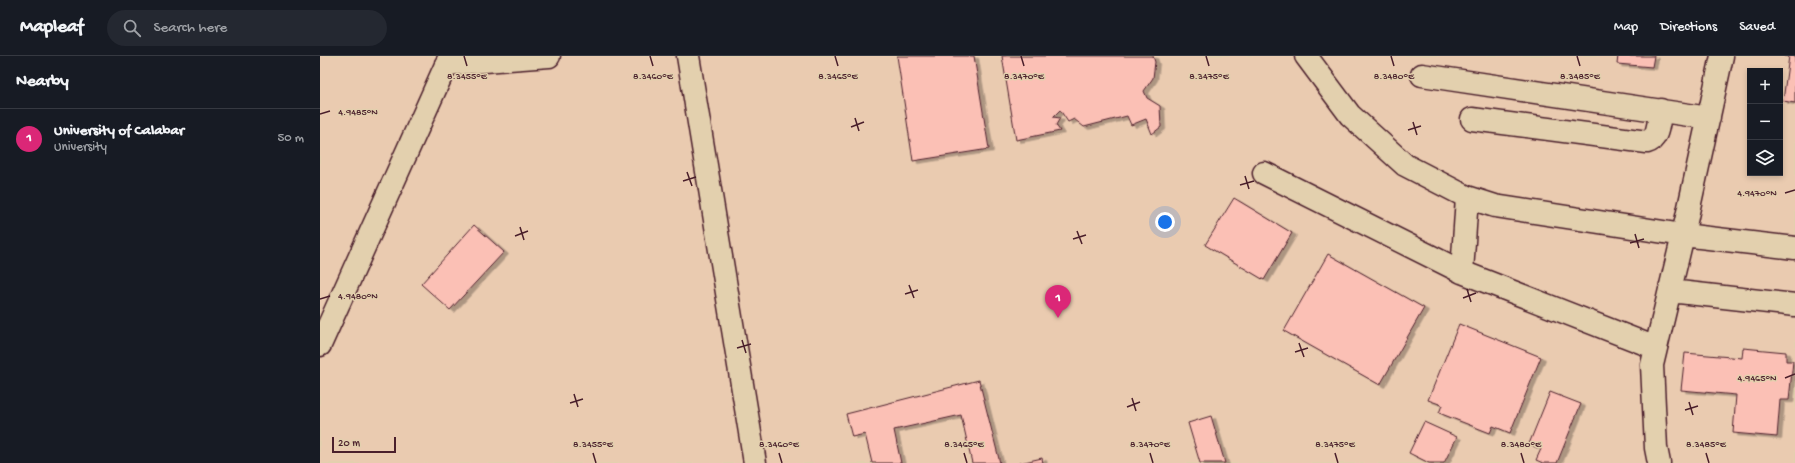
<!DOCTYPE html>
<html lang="en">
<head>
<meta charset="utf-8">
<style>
  :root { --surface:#171b24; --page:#242831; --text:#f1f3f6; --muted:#9ea1a6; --line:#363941; --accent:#db2777 }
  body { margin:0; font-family:"Gochi Hand",sans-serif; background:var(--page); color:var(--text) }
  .controls { position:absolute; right:12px; top:12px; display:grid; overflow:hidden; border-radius:0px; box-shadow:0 2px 6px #0003 }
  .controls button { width:36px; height:36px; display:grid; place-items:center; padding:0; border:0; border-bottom:1px solid var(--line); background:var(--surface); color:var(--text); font:20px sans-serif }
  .scale { position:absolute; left:12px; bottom:10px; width:64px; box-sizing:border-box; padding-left:4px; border:2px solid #4a1f2b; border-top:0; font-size:11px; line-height:14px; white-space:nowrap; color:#4a1f2b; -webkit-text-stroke:3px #e3d0ae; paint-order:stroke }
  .you { position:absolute; left:845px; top:166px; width:14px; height:14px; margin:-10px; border:3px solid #fff; border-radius:50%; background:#1a73e8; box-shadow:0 0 0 6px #1a73e833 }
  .badge { display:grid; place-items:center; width:26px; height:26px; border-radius:50%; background:var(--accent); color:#fff; font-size:13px; font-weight:700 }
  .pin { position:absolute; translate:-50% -33px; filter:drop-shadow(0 1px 2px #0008) }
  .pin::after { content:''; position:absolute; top:21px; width:14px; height:12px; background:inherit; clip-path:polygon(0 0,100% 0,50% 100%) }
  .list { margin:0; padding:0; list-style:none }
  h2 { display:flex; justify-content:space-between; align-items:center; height:52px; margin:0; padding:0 16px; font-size:17px }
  h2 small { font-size:13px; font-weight:400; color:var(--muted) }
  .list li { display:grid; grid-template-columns:26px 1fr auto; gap:12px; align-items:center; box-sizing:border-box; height:60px; padding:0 16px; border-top:1px solid var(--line) }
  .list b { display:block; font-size:15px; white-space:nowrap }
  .list p { margin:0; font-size:13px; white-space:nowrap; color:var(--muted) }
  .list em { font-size:13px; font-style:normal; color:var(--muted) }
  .icon { flex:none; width:22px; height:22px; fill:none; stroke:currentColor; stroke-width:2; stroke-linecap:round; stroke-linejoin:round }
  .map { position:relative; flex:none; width:1475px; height:407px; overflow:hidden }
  header { display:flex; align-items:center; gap:24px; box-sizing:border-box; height:56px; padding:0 20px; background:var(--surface); border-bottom:1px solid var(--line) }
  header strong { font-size:19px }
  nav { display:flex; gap:22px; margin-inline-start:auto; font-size:14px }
  .search { width:280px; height:36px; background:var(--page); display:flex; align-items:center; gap:10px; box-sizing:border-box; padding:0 14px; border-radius:22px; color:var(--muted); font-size:15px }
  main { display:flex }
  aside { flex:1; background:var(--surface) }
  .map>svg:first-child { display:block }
</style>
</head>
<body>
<header>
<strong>Mapleaf</strong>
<div class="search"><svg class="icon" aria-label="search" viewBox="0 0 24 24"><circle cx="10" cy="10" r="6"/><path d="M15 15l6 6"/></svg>Search here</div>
<nav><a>Map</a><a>Directions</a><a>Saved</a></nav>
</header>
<main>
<aside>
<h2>Nearby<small></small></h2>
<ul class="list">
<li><span class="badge">1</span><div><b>University of Calabar</b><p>University</p></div><em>50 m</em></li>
</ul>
</aside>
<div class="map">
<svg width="1475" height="407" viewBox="0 0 1475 407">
  <defs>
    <filter id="shadow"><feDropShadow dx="4.5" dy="2.5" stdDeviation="0" flood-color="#0004"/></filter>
  </defs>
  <rect width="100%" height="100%" fill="#e3d0ae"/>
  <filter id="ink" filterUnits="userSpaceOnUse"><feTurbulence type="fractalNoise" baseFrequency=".025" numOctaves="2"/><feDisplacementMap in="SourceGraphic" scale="8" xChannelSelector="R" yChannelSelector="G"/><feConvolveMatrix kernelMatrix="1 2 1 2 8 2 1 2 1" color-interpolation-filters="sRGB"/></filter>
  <g filter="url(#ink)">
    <path fill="#eacbb0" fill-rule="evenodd" d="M0,0h1475v407h-1475zM1430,15h30v102h-30z"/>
    <path fill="#fbc0b5" stroke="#4a1f2b" filter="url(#shadow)" d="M577,0h77l15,93 -76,12z
      M682,0h151l2,6 -2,16 -9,13 3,7 13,8 1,21 -9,7 -6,-15 -15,6 -4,-9 -43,11 -10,-8 -6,3 -8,-12 -7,7 7,1 -4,7 4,6 -44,9z
      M1298,0h36l-2,11 -35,-3z
      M1465,0h10v47l-12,-2 6,-45z
      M914,142l58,35 -28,47 -59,-35z
      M154,169l30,27 -54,58 -29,-26z
      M1008,198l96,54 -44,77 -96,-54z
      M1139,268l82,33 -31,76 -17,-7 -3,7 -51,-20 3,-8 -14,-5z
      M1423,292l43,4v9h7l-4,39h-9l-3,37 -44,-4 3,-38 -55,-5 4,-37 57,5z
      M659,324l21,83h-28l-11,-48 -67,15 7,33h-29l-7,-29 -13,3 -6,-23z
      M1230,336l31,12 -24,59h-14l-7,-3 5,-11 -12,-5z
      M891,360l14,47h-25l-12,-40z
      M1104,366l33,15 -13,26h-15l-20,-10z
      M722,402l1,5h-23z"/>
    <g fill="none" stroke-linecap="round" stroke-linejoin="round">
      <defs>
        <path id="minor" d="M368,0l67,407
          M986,0l44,59 55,50 62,32 28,9 188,29 112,13
          M126,8l103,-8
          M1102,19l287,43
          M1152,63l175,23c12,-3 11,-21 14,-32
          M944,117l198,99 194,76
          M1142,216l5,-75
          M1350,235l125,14
          M0,289l130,-289
          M1339,407l-3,-15 -4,-83 31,-130 39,-179"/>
      </defs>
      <use href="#minor" stroke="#4a1f2b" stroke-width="25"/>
      <use href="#minor" stroke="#e3d0ae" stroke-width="22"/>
    </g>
  </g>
  <path fill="none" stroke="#4a1f2b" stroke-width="1.5" d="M144,0l3,10M330,0l3,10M515,0l3,10M701,0l3,10M886,0l3,10M1071,0l3,10M1257,0l3,10M0,58l10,-3M535,62l4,13M1093,66l4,13M531,71l13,-5M1088,74l13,-4M367,116l5,14M925,120l4,13M363,125l13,-4M920,129l14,-4M1465,137l10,-3M200,171l4,13M757,175l5,13M1315,178l4,14M195,180l13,-5M753,183l13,-4M1310,187l14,-4M589,229l5,13M1147,233l4,13M585,238l13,-4M1143,242l13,-5M0,243l10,-3M422,284l4,13M979,287l5,14M417,292l14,-4M975,296l13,-4M1465,322l10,-4M254,338l4,13M812,342l4,13M1369,346l4,13M250,347l13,-4M807,351l13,-5M1365,354l13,-4M273,397l3,10M459,397l3,10M644,397l3,10M830,397l3,10M1015,397l3,10M1201,397l3,10M1386,397l3,10"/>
  <g font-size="10" text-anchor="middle" fill="#4a1f2b" stroke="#e3d0ae" stroke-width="3" stroke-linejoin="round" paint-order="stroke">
    <text x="147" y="23">8.3455°E</text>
    <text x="333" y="23">8.3460°E</text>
    <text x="518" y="23">8.3465°E</text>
    <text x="704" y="23">8.3470°E</text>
    <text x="889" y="23">8.3475°E</text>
    <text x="1074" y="23">8.3480°E</text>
    <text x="1260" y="23">8.3485°E</text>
    <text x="38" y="59">4.9485°N</text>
    <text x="1437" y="140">4.9470°N</text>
    <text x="38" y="243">4.9480°N</text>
    <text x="1437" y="325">4.9465°N</text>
    <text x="273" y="391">8.3455°E</text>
    <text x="459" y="391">8.3460°E</text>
    <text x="644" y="391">8.3465°E</text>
    <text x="830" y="391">8.3470°E</text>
    <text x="1015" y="391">8.3475°E</text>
    <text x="1201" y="391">8.3480°E</text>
    <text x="1386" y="391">8.3485°E</text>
  </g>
</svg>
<div class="controls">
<button>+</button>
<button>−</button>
<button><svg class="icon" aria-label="layers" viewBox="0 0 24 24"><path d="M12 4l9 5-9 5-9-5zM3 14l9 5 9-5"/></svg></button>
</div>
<div class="scale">20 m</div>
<div class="you"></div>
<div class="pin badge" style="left:738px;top:262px">1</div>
</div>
</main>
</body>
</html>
